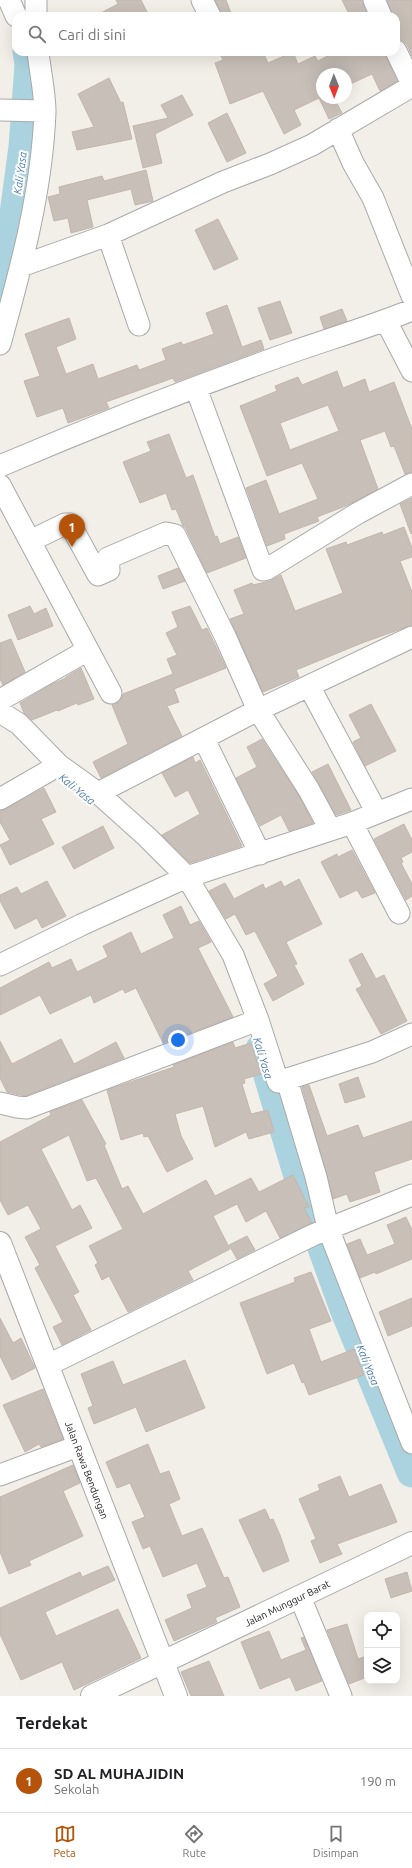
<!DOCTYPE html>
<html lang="id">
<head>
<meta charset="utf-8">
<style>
  :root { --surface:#fff; --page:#f6f6f6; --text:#202124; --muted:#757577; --line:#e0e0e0; --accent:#b45309 }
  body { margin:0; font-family:Ubuntu,sans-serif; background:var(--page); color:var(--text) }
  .controls { position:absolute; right:12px; bottom:12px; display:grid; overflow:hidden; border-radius:8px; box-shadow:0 4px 16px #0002 }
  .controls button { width:36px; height:36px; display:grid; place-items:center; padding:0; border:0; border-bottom:1px solid var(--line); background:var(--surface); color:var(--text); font:20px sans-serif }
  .compass { position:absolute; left:316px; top:68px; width:36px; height:36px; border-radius:50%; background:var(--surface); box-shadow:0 4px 16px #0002; rotate:179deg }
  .you { position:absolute; left:178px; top:1040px; width:14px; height:14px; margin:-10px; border:3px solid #fff; border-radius:50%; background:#1a73e8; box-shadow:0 0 0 6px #1a73e833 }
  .badge { display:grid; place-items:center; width:26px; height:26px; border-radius:50%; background:var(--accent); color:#fff; font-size:13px; font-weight:700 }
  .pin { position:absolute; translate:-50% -33px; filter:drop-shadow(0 1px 2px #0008) }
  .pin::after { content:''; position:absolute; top:21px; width:14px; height:12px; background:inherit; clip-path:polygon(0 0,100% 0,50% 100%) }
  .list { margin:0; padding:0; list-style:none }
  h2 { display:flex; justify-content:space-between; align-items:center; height:52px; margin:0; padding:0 16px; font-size:17px }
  h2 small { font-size:13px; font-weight:400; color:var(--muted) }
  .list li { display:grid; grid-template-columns:26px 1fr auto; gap:12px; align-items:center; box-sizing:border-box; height:64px; padding:0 16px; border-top:1px solid var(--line) }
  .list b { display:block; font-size:15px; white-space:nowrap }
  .list p { margin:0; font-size:13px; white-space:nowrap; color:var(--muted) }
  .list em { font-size:13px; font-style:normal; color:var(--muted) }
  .icon { flex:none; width:22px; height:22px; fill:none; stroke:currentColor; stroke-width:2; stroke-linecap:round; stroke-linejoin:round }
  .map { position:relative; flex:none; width:412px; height:1696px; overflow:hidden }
  .search { position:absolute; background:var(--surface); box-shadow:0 4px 16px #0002; left:12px; right:12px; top:12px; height:44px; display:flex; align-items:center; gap:10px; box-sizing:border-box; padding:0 14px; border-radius:12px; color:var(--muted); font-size:15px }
  .sheet { height:116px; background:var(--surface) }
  nav { display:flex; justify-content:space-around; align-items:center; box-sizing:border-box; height:56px; border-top:1px solid var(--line); background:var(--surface); font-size:11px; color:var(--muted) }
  nav a { display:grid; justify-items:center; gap:2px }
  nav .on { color:var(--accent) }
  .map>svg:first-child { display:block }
</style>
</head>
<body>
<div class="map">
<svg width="412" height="1696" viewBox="0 0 412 1696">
  <rect width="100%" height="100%" fill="#f2efe9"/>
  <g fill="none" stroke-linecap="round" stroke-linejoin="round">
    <path stroke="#aad3df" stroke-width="31" d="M0,294l7,-21 17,-126 6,-83 -2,-12
      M261,1049l47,157 36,100 68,166"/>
  </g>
  <path fill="#c7bfb8" stroke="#c4b6ab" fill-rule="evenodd" d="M116,0h25l8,16h-54l23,-12z
    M215,0h11l6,16h-10z
    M342,0h20l6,16h-18z
    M387,0h25v56l-5,-11 -4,-4 -5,-2 -2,-4v-19h-3z
    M219,52h44l5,11 25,-11 5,12 17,-8 3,5 17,-9h49l13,29 -17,10 -8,-17 -26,12v-12h-24v24h12l8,15 -13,6 -10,-21 -25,12 7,15 -17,9 -21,-43 -33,13 -15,-41 8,-3z
    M109,78l12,25 2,-1 9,37 -55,11 -5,-18 22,-5 -16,-33z
    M182,95l11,20 -38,19 7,29 -19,5 -10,-42 35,-8 -7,-13z
    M227,113l19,40 -19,9 -19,-39z
    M146,170l7,31 -18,4 -4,-16 -44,11 6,27 -22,6 -3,-15 -14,3 -6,-24 12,-3 -1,-7 43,-11 2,5z
    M218,219l20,40 -24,11 -19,-40z
    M280,301l12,32 -22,7 -12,-32z
    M227,305l15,42 19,-7 3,9 -89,33 -2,-4 -67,24 3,6 -41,15 -5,-15 -26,9 -13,-36 16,-5 -15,-42 44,-16 7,21 -20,8 10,27 27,-10 5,15 39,-14 2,5 27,-10 -4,-11 19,-7 2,3 31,-11 -8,-21z
    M342,309l5,12 -23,8 -4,-12z
    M337,371l6,17 22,-9 4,13 25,-10 18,47v43l-7,2 -11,-28 -3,1 -6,-16 -25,9 18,49 -30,16 -31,12 2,4 -35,13 1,5 -18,7 -21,-58 20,-8 13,34 39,-15 -16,-36 -35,13 -27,-70 37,-15 -2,-5 23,-9 4,8zM328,405l11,26 -49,19 -10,-27z
    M169,434l17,44 7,-3 22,62 2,-1 3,8 18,-7 8,21 -39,15 -22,-46 -2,-1 -7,-17 -4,1 -6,-17 -26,10 -17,-41 28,-11 -4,-9z
    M412,498v35l-1,1 -11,-30z
    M404,527l8,21v9l-12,4 12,31v33l-50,18 -66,27 3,7 -36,15 -33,-73 14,-5 -10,-24 18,-7 1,2 17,-4 11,-6 14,36 48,-18 -17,-44 20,-7 1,3 35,-13 1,3z
    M178,568l7,13 -22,8 -5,-13z
    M30,606l4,8 12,-6 7,18 -35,14 -10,-25z
    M190,606l12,24 5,-2 19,40 -52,21 5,13 -12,4 15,30 -81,42 -8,-16 35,-18 -16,-39 9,-5 2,-6 50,-20 -6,-15 10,-4 -11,-22 12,-6 -6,-15z
    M11,639l14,33 -22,13 -3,-6v-36z
    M81,668l13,31 -16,6 -1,-2 -19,8 -1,-1 -25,10 -8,-7 -4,-10 32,-19 14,-6v-1z
    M371,704l25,47 -31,15 -12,-24 8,-4 -12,-23z
    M262,739l37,57 14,27 -24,8 -8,-16 -21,11 -24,-48 21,-11 -10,-20z
    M193,757l2,6 5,-3 42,86 -52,17 -28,-28 38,-21 -12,-24 -13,7 -13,-24z
    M328,764l23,46 -15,5 -24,-43z
    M44,788l12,24 -15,7 13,25 -44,21 -10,-20 10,-5 -10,-18v-11l6,-2z
    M404,824l8,16v12l-11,6 2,4 -2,1 11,21v12l-6,4 -32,-61z
    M103,826l11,22 -40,21 -12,-22z
    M352,850l23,43 -13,5 -5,-8 -17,8 -19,-36 16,-8 1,3z
    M299,879l23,45 -36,18 11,22 -3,1 10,19 -31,17 -9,-17 14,-8 -23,-45 -9,4 -11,-21 -9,5 -17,-28 16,-8 9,16 29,-15 2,5 16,-8 3,6z
    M47,881l19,35 -24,12 -5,-10 -22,11 -15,-28v-6l17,-8 4,7z
    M181,906l9,19 9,-4 12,21 -13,6 35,69 -70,26 -27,-55 -11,5 -2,-4 -29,14 -3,-8 -41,19 -10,-19 -40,20v-27l49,-26 3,6 19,-9 6,13 31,-15 -5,-11 28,-14 10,22 33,-16 -11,-23z
    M362,953l14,26 8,-4 23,46 -26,13 -25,-45 6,-3 -13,-26z
    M61,1039l13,25 42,-22 8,16 -99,38 -18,-4 -7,-14v-37l12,23z
    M233,1042l2,6 16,-5 10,31 -17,5 1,4 -3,1 9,30 17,-4 6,22 -25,7 -3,-7 -31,15 -12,-41 -28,8 6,22 12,23 -26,13 -19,-36 -4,1 -1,-4 -22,7 -14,-50 67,-23 -1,-2z
    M358,1077l7,20 -20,6 -6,-19z
    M309,1085l18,51 31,-11 5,13 49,-17v38l-38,13 6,20 -30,10 -3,-8 -14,5 -31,-112z
    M82,1100l24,44 -2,1 18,44 6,-3 15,28 63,-34 9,16 36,-18 8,14 34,-17 16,32 -5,1 8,15 -32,15 -14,-27 -20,11 -9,-18 -24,12 17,33 -42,22 5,9 -65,32 -19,-36 -7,4 -7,-15 3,-2 -9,-17 34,-17 -27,-51 -9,3 -18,-46 -28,14 31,61 8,-5 12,23 -37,18 24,46 -6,3 18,35 -29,15 -9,-18 10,-5 -28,-54 5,-3 -15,-28 16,-8 -13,-24 -20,10 -8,-15v-58l51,-27 -1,-3z
    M406,1217l6,13v29l-36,15 -1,-2 -15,6 -13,-34 13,-5 7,16 28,-11 -8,-19z
    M247,1236l8,14 -18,9 -8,-14z
    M311,1272l20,49 -22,8 12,33 33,-13 10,26 -55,20 -5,-13 -2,1 -8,-20 -27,11 -27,-71 55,-21 -1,-4z
    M412,1298v28l-24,10 -9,-24z
    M0,1318l13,25 8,-5 14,30 -23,12 -12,-24z
    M185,1360l20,48 -59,24 -10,-25 -42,17 -6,-16 5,-2 -12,-32 32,-13 10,24z
    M43,1389l20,50 -22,8 -2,-3 -14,8 -22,-47z
    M148,1444l12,30 9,-3 11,28 -11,5 13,32 20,-8 22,50 4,-1 12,30 -25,11 2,4 -43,19 -9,-21 27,-12 -5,-13 20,-8 -10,-24 -34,14 -13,-31 -7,3 -11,-27 13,-5 -15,-34 -13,5 -11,-26z
    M73,1465l7,18 -17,8 20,45 -54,25 2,4 -22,9 -9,-22v-55z
    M340,1476l9,21 32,-13 16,38 -60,22 5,10 -22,9 -9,-22 5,-2 -17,-40 21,-9 -2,-5z
    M265,1509l5,11 3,-1 7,16 9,26 -26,11 -24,-52z
    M108,1566l7,14 -70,32 11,24 62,-27 23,49 -67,32 -12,-28 -41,18 -21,-46v-26l80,-36 2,5z
    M407,1572l5,19 -21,7 -6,-19z
    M347,1624l11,35 9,-3v21l-18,7 -22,-54z
    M269,1631l12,29 25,-10 -5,-12 3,-1 18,44 -26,10 -6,-14 -30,12 -19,-47z
    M209,1661l15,35h-33l-10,-24z"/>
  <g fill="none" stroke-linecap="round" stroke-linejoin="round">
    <defs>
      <path id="minor" d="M9,0l7,16
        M36,0v16
        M202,0l8,16
        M374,0l7,16
        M396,51l16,33
        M0,110l45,1
        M338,129l15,34 20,35 39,98
        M108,235l31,90
        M21,266l87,-31 115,-53 47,-18 42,-19 100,-59
        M386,321l26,50
        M0,344c21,-76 42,-153 45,-232 0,-19 -5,-41 -7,-60
        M196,388l67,182 4,-1 91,-56 54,-29
        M0,466c96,-41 193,-79 292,-114 40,-14 81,-26 120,-42
        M0,485l111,208
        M30,541l35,-17h5l28,51 11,-5 -1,-12 58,-25 9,2 50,101 33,74 51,80 21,39
        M309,686l68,127
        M0,700l88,-50
        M0,712l19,12 40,41 39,28 49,44 40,40 46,78 25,65 20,62 94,-30 40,-18
        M204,739l56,115
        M98,793l160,-83 154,-73
        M0,799l59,-34
        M352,823l47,90
        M0,965l81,-40 106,-48 165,-54 60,-24
        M287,1080l29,97 12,51 84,215
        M0,1103l17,4 10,1 231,-88
        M48,1365l265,-130 99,-40
        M0,1475l78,-29
        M300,1597l41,99"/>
      <path id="tertiary" d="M0,1243l176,453
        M92,1696l320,-153"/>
    </defs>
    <use href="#minor" stroke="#a9a9a9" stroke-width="23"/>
    <use href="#tertiary" stroke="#a9a9a9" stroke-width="24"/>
    <use href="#minor" stroke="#fff" stroke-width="21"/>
    <use href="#tertiary" stroke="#fff" stroke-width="22"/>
  </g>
  <g text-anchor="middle" stroke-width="4" stroke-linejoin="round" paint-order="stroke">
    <g font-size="10" fill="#222" stroke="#fff">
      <text transform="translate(87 1470) rotate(69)" y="4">Jalan Rawa Bendungan</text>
      <text transform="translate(287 1603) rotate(-26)" y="4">Jalan Munggur Barat</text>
    </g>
    <g font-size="11" font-style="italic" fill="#4a7aab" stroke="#fff">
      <text transform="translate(20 173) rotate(-82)" y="4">Kali Yasa</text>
      <text transform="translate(77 789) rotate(39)" y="4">Kali Yasa</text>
      <text transform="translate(263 1058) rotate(73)" y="4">Kali Yasa</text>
      <text transform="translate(368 1365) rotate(68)" y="4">Kali Yasa</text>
    </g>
  </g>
</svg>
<div class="controls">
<button><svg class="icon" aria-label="locate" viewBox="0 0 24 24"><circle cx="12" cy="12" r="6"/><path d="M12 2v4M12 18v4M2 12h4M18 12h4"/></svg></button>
<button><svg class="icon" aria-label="layers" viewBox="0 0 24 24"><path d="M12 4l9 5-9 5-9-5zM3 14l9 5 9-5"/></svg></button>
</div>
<svg class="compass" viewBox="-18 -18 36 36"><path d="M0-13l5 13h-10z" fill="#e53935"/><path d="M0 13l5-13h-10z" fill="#757577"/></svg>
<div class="you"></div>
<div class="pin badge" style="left:72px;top:547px">1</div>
<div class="search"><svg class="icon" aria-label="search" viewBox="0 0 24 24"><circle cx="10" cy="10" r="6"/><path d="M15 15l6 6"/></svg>Cari di sini</div>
</div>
<section class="sheet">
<h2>Terdekat<small></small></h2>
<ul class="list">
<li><span class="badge">1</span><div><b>SD AL MUHAJIDIN</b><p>Sekolah</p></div><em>190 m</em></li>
</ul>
</section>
<nav>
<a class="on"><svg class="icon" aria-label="map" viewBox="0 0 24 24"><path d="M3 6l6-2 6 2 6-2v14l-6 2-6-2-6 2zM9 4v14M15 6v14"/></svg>Peta</a>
<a><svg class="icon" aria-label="directions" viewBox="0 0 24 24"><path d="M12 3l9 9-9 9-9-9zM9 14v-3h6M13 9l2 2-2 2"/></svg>Rute</a>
<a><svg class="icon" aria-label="saved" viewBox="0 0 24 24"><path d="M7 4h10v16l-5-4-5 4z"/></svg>Disimpan</a>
</nav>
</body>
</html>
